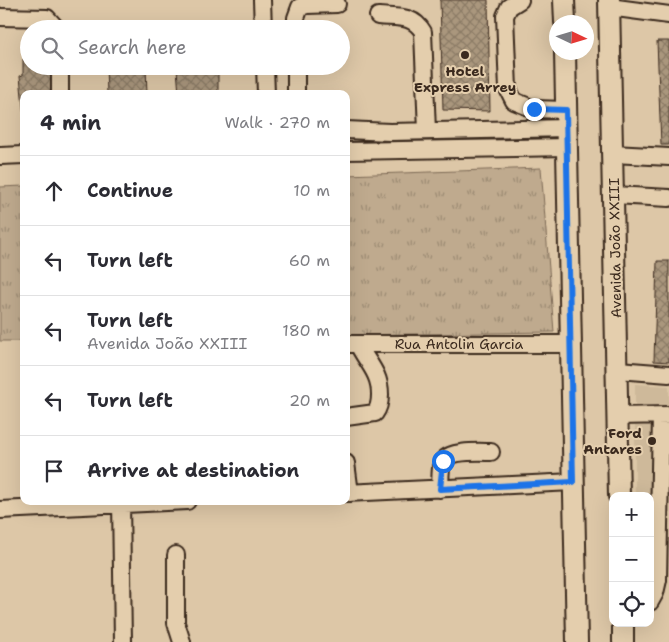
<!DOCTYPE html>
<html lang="en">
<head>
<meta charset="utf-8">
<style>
  :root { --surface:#fff; --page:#f7f7f7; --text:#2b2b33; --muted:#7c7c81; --line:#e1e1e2 }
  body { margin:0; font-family:"Shantell Sans",sans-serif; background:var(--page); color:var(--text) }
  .controls { position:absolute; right:15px; bottom:15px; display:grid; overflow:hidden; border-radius:10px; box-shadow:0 5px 20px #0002 }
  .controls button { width:45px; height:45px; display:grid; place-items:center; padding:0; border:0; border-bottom:1px solid var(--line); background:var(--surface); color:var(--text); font:25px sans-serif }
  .compass { position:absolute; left:549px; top:15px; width:45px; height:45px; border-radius:50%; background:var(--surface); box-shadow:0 5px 20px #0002; rotate:94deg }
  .stop { position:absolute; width:15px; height:15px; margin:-11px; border:4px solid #1a73e8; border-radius:50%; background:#fff }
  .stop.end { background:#1a73e8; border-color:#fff; box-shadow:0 1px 5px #0008 }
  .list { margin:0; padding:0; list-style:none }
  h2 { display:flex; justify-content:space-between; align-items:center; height:65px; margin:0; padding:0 20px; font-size:21px }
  h2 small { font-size:16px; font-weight:400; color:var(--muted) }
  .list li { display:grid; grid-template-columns:32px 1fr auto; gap:15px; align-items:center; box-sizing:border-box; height:70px; padding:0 20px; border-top:1px solid var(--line) }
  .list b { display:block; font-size:19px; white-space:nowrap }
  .list p { margin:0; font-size:16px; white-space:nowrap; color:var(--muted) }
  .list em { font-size:16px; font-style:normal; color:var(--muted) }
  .icon { flex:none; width:28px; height:28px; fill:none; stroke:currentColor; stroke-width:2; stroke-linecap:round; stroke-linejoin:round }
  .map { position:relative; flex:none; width:669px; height:642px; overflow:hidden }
  .search { position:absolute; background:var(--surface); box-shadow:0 5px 20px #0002; left:20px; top:20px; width:330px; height:55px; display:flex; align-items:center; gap:12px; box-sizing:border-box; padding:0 18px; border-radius:28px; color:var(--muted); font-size:19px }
  .panel { position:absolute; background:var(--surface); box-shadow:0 5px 20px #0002; left:20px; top:90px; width:330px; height:415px; border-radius:10px }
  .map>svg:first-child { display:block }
</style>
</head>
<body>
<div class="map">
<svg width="669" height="642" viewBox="0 0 669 642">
  <defs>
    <pattern id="grass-tufts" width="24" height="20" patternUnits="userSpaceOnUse" patternTransform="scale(1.25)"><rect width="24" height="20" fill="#bfaa8e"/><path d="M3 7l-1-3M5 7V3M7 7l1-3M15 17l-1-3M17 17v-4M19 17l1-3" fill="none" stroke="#9c8b73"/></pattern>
    <pattern id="building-cross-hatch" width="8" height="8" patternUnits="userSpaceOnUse" patternTransform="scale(1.25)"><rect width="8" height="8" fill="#aa977d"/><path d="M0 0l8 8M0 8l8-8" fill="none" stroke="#8c7b66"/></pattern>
  </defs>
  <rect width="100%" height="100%" fill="#ddc7a7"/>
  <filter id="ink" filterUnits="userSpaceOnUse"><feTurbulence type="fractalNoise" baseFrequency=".02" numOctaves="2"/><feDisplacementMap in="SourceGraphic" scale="10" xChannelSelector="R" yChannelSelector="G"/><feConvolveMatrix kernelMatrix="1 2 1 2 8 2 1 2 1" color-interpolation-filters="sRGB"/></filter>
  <g filter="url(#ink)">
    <path fill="#ceb99a" d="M635,384l34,2v151h-19v-41h-15z"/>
    <path fill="url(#grass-tufts)" stroke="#7d6a56" d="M541,168l13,164 -208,3v-160z
      M24,186v155h-24v-154z"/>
    <path fill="url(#building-cross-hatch)" stroke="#3b2a1e" d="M440,0h48l2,111 -47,-1z
      M657,41h12v104h-8z
      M29,55v11h8v5h8v-5h13l3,28h-37v23l-4,-41 3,-1v-16h5z
      M106,66h40l1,28h-40z
      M180,66h35v2h3v26h-39l-2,-25 3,-1z
      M657,261h12v101l-15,-1z"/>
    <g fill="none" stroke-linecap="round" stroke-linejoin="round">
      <defs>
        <path id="minor" d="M262,0l1,29
          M520,0l-11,7 -4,9 3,73 6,12 20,8 32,1
          M609,7l60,8
          M378,16c18,2 35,-2 45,16l4,99
          M0,17l47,1 10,11
          M296,29v-11l4,-11 7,-2 30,-1
          M60,66v28
          M265,66l1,28
          M296,66v28
          M346,130l44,2 177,-4
          M346,151l221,-4
          M613,154l56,3
          M0,156l24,-1
          M614,195l55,3
          M346,344h225
          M618,370l51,4
          M617,416l52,-1
          M346,417l29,-4c7,-9 6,-27 1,-38 -5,-11 -13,-20 -18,-31
          M346,463l4,30
          M440,489c1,-9 -1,-22 4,-29 7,-10 36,-8 47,-8
          M346,493l227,-11
          M121,501l2,141
          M0,510l187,-9
          M176,555v68l6,19
          M650,602l5,-9 3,-13 3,-164"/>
        <path id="major" d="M564,0l1,22
          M609,0l10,496
          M565,52l12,590
          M623,623v19"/>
      </defs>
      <use href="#minor" stroke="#3b2a1e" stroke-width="20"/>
      <use href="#major" stroke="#3b2a1e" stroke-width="24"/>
      <use href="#minor" stroke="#e4cead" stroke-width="16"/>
      <use href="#major" stroke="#e4cead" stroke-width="20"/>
    </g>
  </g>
  <g fill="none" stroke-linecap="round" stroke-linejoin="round" filter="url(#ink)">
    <path stroke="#1a73e8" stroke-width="6" d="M443,461l-3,28 133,-7 -7,-372 -32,-1"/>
  </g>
  <g fill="#3b2a1e" stroke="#e4cead" stroke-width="2">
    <circle cx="465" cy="55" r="5"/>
    <circle cx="652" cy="441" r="5"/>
  </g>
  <g text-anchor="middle" stroke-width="4" stroke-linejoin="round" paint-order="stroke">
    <g font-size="14" font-weight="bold" fill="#3b2a1e" stroke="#e4cead">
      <text x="465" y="76">Hotel<tspan x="465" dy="16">Express Arrey</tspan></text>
      <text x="642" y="438" text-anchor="end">Ford<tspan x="642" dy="16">Antares</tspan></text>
    </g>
    <g font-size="14" fill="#3b2a1e" stroke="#e4cead">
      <text transform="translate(615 248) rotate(-91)" y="5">Avenida João XXIII</text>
      <text x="459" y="349">Rua Antolin Garcia</text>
    </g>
  </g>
</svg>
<div class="controls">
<button>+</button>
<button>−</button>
<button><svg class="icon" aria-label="locate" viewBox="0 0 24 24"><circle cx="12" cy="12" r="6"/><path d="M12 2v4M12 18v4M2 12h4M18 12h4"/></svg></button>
</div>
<svg class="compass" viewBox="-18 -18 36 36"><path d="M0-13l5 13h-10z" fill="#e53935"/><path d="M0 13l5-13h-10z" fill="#7c7c81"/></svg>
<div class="stop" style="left:443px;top:461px"></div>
<div class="stop end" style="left:534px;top:109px"></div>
<div class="search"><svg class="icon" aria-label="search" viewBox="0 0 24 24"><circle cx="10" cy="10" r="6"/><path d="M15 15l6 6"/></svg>Search here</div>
<section class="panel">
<h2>4 min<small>Walk · 270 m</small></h2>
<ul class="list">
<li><svg class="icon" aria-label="ahead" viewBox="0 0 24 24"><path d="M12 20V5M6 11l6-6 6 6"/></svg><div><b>Continue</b></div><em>10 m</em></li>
<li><svg class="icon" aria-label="left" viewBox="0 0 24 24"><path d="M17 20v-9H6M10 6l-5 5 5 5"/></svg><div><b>Turn left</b></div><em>60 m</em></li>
<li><svg class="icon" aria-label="left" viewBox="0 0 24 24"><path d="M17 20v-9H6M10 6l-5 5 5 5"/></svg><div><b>Turn left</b><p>Avenida João XXIII</p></div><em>180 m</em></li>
<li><svg class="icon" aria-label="left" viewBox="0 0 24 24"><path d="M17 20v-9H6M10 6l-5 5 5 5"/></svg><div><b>Turn left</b></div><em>20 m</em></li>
<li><svg class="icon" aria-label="arrive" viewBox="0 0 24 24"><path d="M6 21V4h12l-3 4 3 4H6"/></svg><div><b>Arrive at destination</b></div></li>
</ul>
</section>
</div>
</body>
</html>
